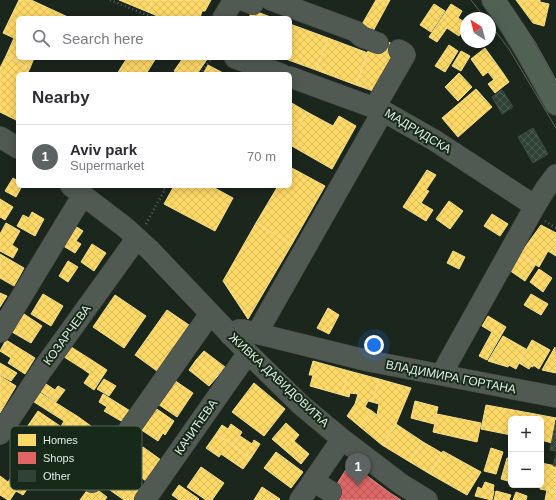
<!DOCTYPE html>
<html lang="en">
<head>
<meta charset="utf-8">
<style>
  :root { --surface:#fff; --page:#f2f2f3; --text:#2b2b33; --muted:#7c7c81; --line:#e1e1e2; --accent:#5d6362 }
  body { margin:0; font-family:Arial,sans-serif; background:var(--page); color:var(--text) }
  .controls { position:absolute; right:12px; bottom:12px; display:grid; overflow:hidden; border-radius:6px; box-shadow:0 2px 10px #0003 }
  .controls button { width:36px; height:36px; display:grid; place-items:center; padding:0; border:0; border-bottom:1px solid var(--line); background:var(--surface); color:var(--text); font:20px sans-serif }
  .compass { position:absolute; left:460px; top:12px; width:36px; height:36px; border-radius:50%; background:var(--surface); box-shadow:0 2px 10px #0003; rotate:324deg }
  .you { position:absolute; left:374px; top:345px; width:14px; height:14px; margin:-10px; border:3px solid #fff; border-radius:50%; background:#1a73e8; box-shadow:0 0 0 6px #1a73e833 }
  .badge { display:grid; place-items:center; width:26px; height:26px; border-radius:50%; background:var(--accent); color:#fff; font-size:13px; font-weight:700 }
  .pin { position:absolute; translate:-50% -33px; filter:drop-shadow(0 1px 2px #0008) }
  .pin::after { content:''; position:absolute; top:21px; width:14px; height:12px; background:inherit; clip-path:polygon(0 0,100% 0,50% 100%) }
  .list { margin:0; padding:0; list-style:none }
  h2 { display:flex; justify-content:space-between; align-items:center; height:52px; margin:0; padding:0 16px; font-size:17px }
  h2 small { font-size:13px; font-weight:400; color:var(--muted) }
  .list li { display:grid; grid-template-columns:26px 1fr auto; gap:12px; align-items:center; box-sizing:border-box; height:64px; padding:0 16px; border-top:1px solid var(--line) }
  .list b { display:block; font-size:15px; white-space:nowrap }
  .list p { margin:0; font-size:13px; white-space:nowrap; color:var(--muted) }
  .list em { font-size:13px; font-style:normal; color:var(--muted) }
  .icon { flex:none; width:22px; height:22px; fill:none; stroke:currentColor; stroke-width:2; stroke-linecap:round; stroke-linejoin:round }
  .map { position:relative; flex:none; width:556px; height:500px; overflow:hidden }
  .search { position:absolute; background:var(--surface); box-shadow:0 2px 10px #0003; left:16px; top:16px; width:276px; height:44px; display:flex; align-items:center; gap:10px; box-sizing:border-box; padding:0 14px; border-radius:6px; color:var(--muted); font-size:15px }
  .panel { position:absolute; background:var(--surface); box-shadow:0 2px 10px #0003; left:16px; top:72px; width:276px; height:116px; border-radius:6px }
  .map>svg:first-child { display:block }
</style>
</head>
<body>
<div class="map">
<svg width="556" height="500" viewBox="0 0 556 500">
  <defs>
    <pattern id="homes-cross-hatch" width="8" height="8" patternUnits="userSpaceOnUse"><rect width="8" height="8" fill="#ffd966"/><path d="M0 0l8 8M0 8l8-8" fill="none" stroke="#d9bc5f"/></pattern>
    <pattern id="shops-cross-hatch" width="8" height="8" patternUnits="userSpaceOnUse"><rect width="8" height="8" fill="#e06666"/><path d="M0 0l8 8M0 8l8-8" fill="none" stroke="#b15d5c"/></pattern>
    <pattern id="building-cross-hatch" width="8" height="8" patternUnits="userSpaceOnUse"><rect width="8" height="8" fill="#304235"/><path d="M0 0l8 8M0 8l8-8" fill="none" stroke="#4e5d52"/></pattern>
  </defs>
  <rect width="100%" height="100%" fill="#1b261d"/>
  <path fill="url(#homes-cross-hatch)" stroke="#f6df8b" d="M19,0h12l39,18h-52v40h16l-4,10 -24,-12 8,-18 -11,-5z
    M119,0h33l-4,12z
    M152,0h59l-6,11h-3l-2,7h-38l-14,-6z
    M376,0h14l-18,33 -11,-7z
    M516,0h24v2l9,2 -5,22 -11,-3z
    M434,4l11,7 -14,21 -11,-7z
    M451,4l11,7 -4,7 8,5v2l-7,11 -12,-8 -10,14 -8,-5z
    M252,10l21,8h-24z
    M290,24l38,14 -12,32 -33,-12h7z
    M328,38l40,15 -12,32 -40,-15z
    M380,39l21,8 -25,45 -20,-7 12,-34 7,2z
    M449,45l9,6 -13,21 -10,-6z
    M485,48l18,25 -9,7 -6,-8 -5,4 -12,-17z
    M461,51l9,5 -9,15 -9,-5z
    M6,56l24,12 -3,6h-9v47l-18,-9v-44z
    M127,58h29l-10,16h-29z
    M183,58h25l-11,16h-18l-5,-3z
    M208,65l17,9h-22z
    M459,73l13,14 -14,14 -13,-14z
    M503,73l6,9 -14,11 -7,-9z
    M476,89l16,18 -34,30 -16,-19z
    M290,102l17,10 -17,29z
    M307,112l26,14 6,-10 17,10 -24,43 -42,-24v-4z
    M290,167l35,19 -33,58 -36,-21 22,-37h12z
    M427,170l9,5 -10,15 3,1 -8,12 12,7 -7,11 -23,-14z
    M13,178l5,3v5h4l-6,11 -11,-6z
    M174,186h37l22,12 -18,33 -51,-27z
    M0,199l13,8 -8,13 -5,-3z
    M449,201l14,10 -13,18 -14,-10z
    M32,212l12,7 -9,17 -18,-10 6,-11 6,3z
    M492,214l16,10 -8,12 -16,-10z
    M6,223l14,8 -8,14 6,4 -5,9 -13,-7v-17z
    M256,223l36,21 -44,75 -25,-38z
    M72,224l11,7 -7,10 5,3 -6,9 -15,-9z
    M541,225l15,8v23l-8,-5 -9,16 -19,-13z
    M92,244l14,9 -12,18 -13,-9z
    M453,251l12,6 -6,12 -12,-6z
    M0,254l24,14 -10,18 -14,-8z
    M520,254l16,10 -11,17 -16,-11z
    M68,261l10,6 -10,15 -9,-6z
    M539,269l13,9 -9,14 -13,-10z
    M0,293l7,3 -7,11z
    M43,294l20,12 -12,20 -20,-12z
    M531,294l17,10 -7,11 -17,-10z
    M115,295l31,21 -22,32 -31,-21z
    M328,308l11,7 -10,19 -12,-6z
    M167,310l22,15 -32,46 -22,-16z
    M24,314l18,12 -11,17 -19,-11z
    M488,316l18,11 -19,33 -8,-4 13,-24 -10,-6z
    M503,336l23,13 -10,20 -7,-4 -1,2 -20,-6z
    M6,340l29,18 -10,16 -17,-11 3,-5 -11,-7z
    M532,340l18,10 -11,19 -6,-4v2l-2,-1 -2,3 -10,-6z
    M68,345l22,14 -7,10 -22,-14z
    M555,347l1,26 -14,-3z
    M204,351l21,16 -8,10 -21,-17z
    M90,359l17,11 -13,20 -10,-7 6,-9 -7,-5z
    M196,360l21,17 -8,9 -20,-16z
    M313,361l36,10 -7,24 -32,-9 3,-11h-4z
    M0,363l17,10 -6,8 -11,-6z
    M349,371l30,8 -7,23 -4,-1 -3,6 7,4 -13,15 -12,-10 8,-12 3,-10 -8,-1 -1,4 -7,-2z
    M0,376l16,10 -16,27z
    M171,378l22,15 -16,24 -22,-15z
    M104,379l12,7 -7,10 -12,-7z
    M379,379l32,9 -15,36 -14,21 -23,-19 13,-15 5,4 2,-11 -7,-2z
    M43,382l12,8 3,-4 7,4 -9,12 -18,-12z
    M254,383l31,26 -21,27 -32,-24z
    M37,391l40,25 -12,18 -6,-4 5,-9 -33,-21z
    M103,394l32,20 -7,11 -24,-14 3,-4 -8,-5z
    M415,401l23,6 -4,17 -23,-6z
    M486,405l49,9 -1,5h-23v16l-30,-6z
    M154,407l20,14 -9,14 -2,-2 -5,8 -18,-12z
    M38,411l22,15 -12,19 -23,-15z
    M437,414l44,9 -4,19 -44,-10z
    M535,414l21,4 -4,25 -11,-3v-21h-7z
    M77,416l14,10 -11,18 -15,-10z
    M286,423l13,12 -5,6 15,13 -8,10 -29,-25z
    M231,424l11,8 -9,14 -17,-12 6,-9 6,4z
    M396,424l27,18 -13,20 -28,-17z
    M216,434l35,24 -8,11 -22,-15 -2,3 -13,-9z
    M240,436l12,8 2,-4 6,4 -9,14 -18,-12z
    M423,442l19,11 -12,21 -20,-12z
    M143,447l18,13 -15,21 -18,-13z
    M491,448l12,4 -7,22 -12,-3z
    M443,451l38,21 -14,23 -37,-21z
    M276,452l27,20 -12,16 -27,-20z
    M507,458l4,1v23l-10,-3z
    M541,463l15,3v26l-16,-3 2,-11h-1z
    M201,467l23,16 -12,17h-6l-19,-13z
    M119,470l24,17 -9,13h-10l-17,-12z
    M16,471l16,11 -9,13 -7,-4 -6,9h-2l-8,-5v-19l8,6z
    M485,482l9,3 -1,6h1l-2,9 -17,-4 3,-9 4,2z
    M91,485l16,12 -2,3h-25z
    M179,485l20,14 -1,1h-19l-7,-5z
    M262,487l18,12 -1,1h-25z
    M547,490l9,2v8h-11z
    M496,491l15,4 -2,5h-15z
    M516,492l11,4 -1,4h-13z"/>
  <path fill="url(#shops-cross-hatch)" stroke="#e08e8b" d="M350,463l40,30 11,7h-74z"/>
  <path fill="url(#building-cross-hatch)" stroke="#434c45" d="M502,90l11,17 -11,7 -10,-17z
    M533,128l15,26 -15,9 -15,-26z
    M556,420v31l-6,-1z
    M556,455v11h-3z"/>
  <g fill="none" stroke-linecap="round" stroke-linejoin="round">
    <defs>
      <path id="minor" d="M242,0l11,4
        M271,0l84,31 7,6 16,6
        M223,18l11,-18
        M235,58l46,16
        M290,77l93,34 51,29 101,66
        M375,107l30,-52 -1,-2 -5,-3
        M0,137l18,11
        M71,186l55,42 24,22 98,103 53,52 41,34 59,45 26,16
        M0,332l83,-137
        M257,333l126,-222
        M230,335l9,-5h4l126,31 187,36
        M441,375l94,-169 11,-18 10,-13
        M0,434l42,-64 95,-132
        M313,481l18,11
        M92,482l118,-168
        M145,500l103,-147
        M300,500l42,-61"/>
      <path id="major" d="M493,0c24,32 43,68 63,104"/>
    </defs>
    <use href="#minor" stroke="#3a433b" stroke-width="22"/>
    <use href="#major" stroke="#3a433b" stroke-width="24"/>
    <path stroke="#5c645e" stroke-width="2.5" stroke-dasharray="1 3" stroke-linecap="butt" d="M110,0l44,18
      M200,74l12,-16
      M545,221l11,7
      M146,224l19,-35 -4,-3"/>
    <use href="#minor" stroke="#515953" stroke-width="21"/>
    <use href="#major" stroke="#516154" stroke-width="22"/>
    <path stroke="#5c645e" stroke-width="1" d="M471,0l14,18
      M506,0l29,42 21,38
      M490,24l19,25 47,79"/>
  </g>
  <g text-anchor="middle" stroke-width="4" stroke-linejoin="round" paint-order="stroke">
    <g font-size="12" fill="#e0ece1" stroke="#172a1a">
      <text transform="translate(418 131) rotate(31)" y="4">МАДРИДСКА</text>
      <text transform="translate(67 335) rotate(-54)" y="4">КОЗАРЧЕВА</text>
      <text transform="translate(451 377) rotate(11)" y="4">ВЛАДИМИРА ГОРТАНА</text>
      <text transform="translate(279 380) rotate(43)" y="4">ЖИВКА ДАВИДОВИЋА</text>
      <text transform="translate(196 427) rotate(-55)" y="4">КАЧИЋЕВА</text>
    </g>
  </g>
  <rect x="10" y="426" width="132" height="64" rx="6" fill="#172a1a" stroke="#536456" stroke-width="1"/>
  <rect x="18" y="434" width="18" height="12" fill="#ffd966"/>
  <rect x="18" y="452" width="18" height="12" fill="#e06666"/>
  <rect x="18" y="470" width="18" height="12" fill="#304235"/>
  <g font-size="11" fill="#e0ece1">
    <text x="43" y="444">Homes</text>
    <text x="43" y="462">Shops</text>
    <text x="43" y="480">Other</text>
  </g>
</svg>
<div class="controls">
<button>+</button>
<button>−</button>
</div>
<svg class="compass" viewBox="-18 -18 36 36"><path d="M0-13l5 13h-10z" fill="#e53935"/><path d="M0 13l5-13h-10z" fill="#7c7c81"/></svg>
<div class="you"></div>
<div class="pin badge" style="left:358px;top:486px">1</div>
<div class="search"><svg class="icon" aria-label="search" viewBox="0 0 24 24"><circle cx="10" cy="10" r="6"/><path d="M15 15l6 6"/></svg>Search here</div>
<section class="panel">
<h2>Nearby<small></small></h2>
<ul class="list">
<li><span class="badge">1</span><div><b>Aviv park</b><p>Supermarket</p></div><em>70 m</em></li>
</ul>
</section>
</div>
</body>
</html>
